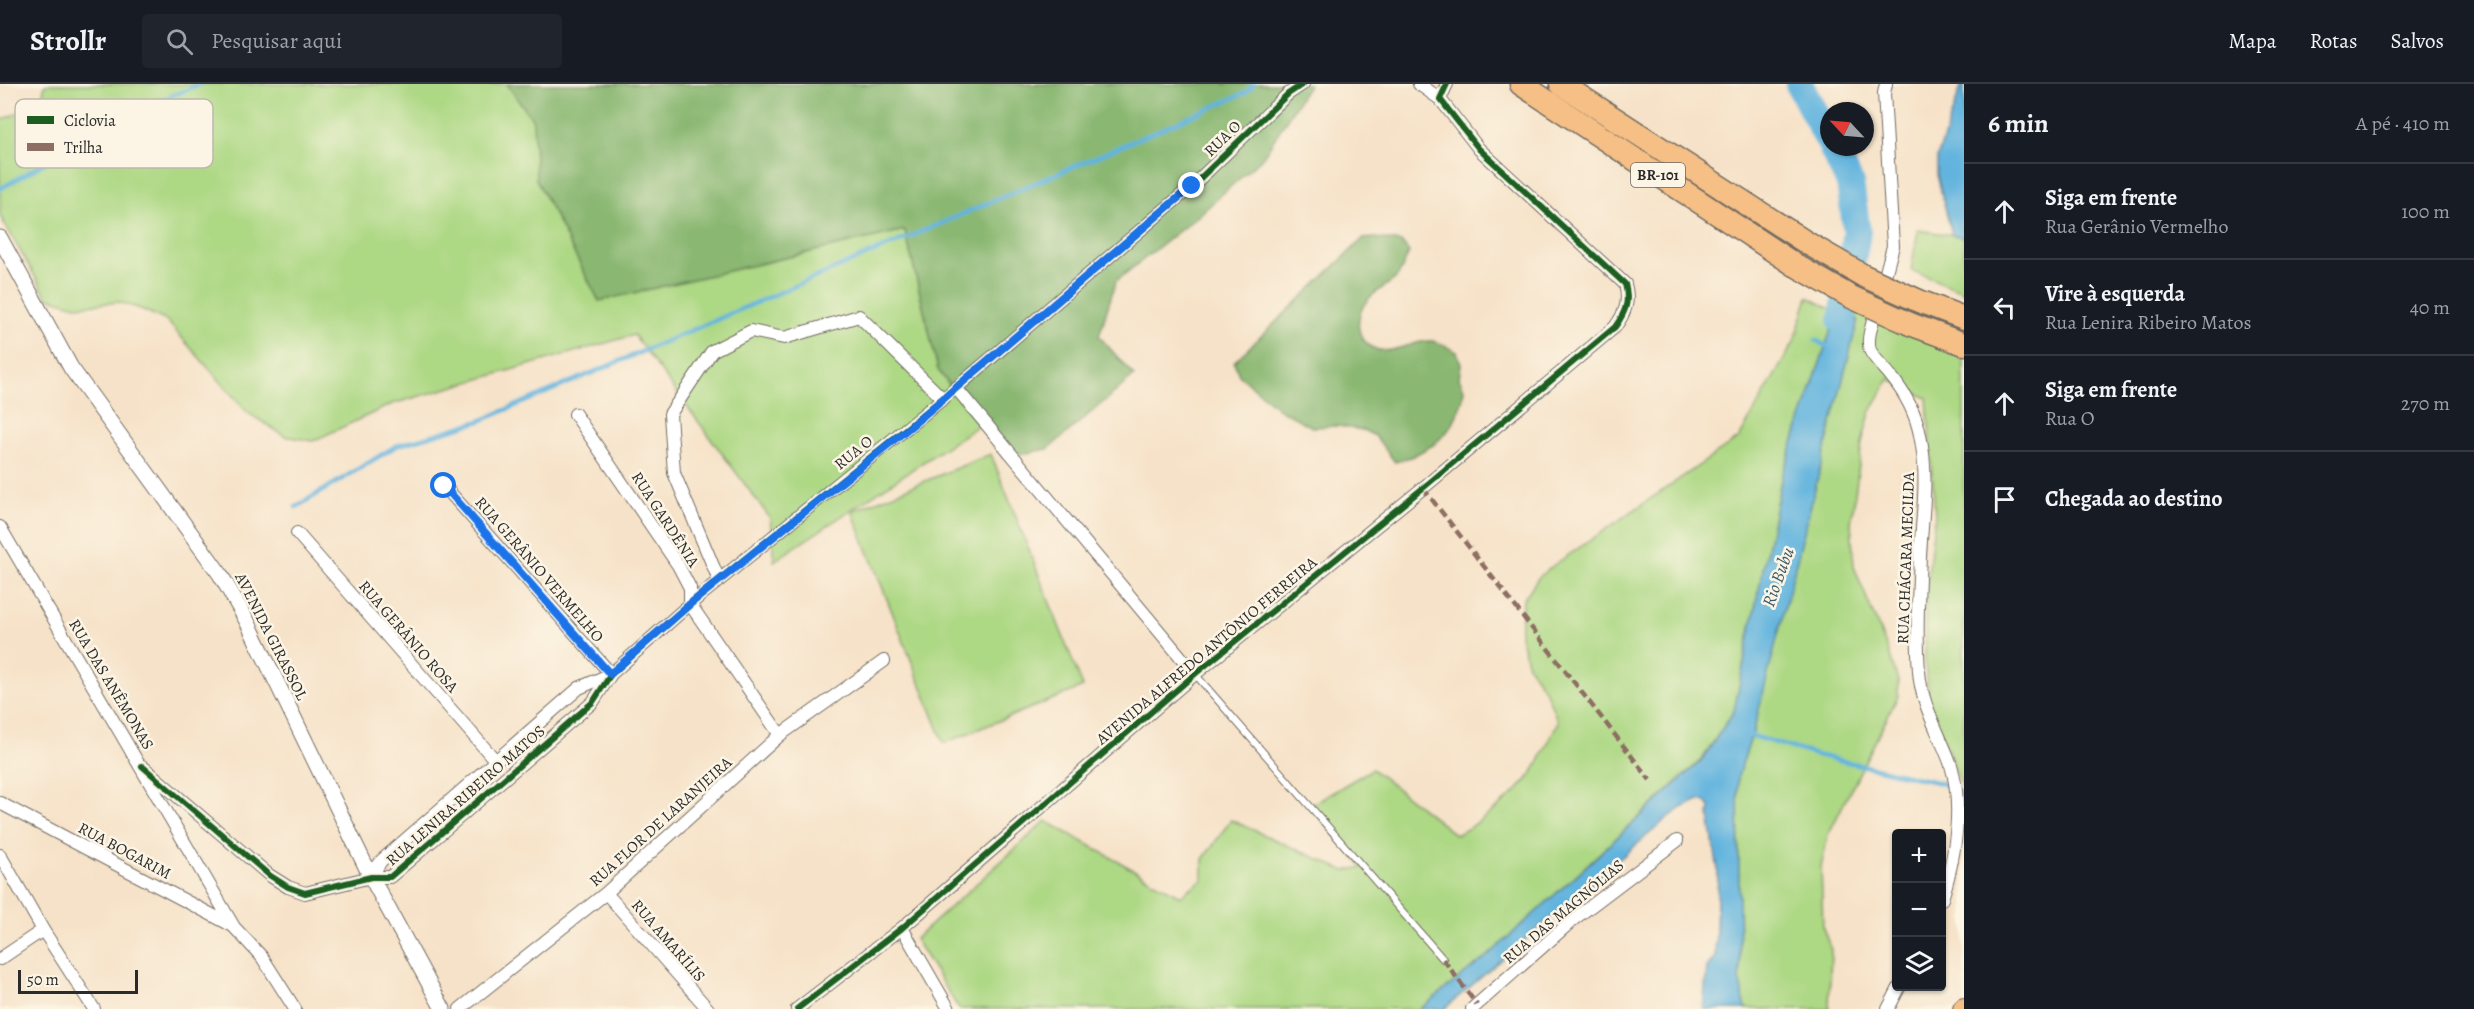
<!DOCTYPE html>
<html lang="pt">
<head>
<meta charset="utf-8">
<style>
  :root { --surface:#171b24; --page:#20242c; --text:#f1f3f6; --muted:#9ea1a6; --line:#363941 }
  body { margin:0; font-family:Alegreya,serif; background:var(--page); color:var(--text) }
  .controls { position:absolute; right:18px; bottom:18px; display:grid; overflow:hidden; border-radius:6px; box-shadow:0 2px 4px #0004 }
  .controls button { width:54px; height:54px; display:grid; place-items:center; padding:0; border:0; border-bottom:2px solid var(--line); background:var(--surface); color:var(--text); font:30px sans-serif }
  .compass { position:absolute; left:1820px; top:18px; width:54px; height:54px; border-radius:50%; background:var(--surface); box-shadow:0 2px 4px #0004; rotate:296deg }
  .scale { position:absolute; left:18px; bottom:15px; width:120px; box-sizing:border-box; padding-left:6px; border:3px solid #2b2b2b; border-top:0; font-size:16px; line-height:21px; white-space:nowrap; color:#2b2b2b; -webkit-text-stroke:4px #fcf5e5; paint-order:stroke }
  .stop { position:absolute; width:18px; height:18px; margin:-14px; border:4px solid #1a73e8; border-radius:50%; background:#fff }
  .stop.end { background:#1a73e8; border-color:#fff; box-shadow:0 2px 6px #0008 }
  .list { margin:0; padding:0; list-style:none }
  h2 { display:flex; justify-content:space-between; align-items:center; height:78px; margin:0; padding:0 24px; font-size:26px }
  h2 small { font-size:20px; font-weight:400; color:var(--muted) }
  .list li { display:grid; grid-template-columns:39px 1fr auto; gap:18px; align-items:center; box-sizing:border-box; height:96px; padding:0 24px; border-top:2px solid var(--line) }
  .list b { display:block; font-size:22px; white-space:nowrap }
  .list p { margin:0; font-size:20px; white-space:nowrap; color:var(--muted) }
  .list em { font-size:20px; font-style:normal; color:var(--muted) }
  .icon { flex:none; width:33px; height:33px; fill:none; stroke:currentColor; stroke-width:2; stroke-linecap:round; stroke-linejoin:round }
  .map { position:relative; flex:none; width:1964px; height:925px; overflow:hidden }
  header { display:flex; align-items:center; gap:36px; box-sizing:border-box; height:84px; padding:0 30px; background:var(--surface); border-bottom:2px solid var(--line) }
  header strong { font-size:28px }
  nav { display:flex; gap:33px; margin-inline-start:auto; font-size:21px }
  .search { width:420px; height:54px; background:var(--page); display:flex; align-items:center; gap:15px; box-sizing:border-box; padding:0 21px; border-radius:6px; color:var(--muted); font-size:22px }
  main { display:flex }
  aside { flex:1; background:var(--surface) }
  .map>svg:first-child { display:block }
</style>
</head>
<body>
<header>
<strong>Strollr</strong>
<div class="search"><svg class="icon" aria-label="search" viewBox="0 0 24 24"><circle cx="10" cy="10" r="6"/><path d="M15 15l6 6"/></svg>Pesquisar aqui</div>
<nav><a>Mapa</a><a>Rotas</a><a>Salvos</a></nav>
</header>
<main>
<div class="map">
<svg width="1964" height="925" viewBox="0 0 1964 925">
  <rect width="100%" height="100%" fill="#fcf5e5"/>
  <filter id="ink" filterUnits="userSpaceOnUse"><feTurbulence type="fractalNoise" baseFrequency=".0167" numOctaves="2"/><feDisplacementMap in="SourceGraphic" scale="12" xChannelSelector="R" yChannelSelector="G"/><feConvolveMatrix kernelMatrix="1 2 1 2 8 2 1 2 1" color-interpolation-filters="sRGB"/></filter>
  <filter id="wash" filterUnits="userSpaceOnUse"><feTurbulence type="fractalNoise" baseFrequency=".008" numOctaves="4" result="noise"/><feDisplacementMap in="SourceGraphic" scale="24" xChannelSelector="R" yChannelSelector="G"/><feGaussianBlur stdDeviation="1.35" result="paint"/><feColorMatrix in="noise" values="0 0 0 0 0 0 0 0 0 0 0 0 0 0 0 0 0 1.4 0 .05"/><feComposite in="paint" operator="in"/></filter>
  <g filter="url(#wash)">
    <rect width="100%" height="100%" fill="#f6e2c8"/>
    <path fill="#add884" stroke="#6c8258" stroke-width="1.5" d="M45,0h462l26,36 3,59 63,122 306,-71 33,140 41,55 -205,136 -4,-43 -136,-183 -242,69 -79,37 -28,-5 -37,-23 -81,-92 -26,-12 -22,-7 -43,4 -29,-9 -47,-81v-95l41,-19z
      M1918,146l46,7v55l-53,-22z
      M1808,213l29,15 -55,164 -48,235 -32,48 -213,196 -69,54h-461l-44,-70 131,-118 134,75 23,-17v-20l28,-39 114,51 18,-4 -53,-61 62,-37 84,66c25,-12 64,-43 79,-66 8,-15 15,-31 23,-47l-12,-30 -18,-26 -8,-31 3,-35 15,-22 16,-13 185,-127 55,-96z
      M1850,219l114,50v475l-3,-44 -32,-83 -4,-36v-64l10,-86 -8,-117 -38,-19 -19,34 -8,30 -11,80 3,44 35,86 9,28v15l-70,139 -7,32 2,61 8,22 -2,59h-83l-6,-26 -2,-207 16,-47z
      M991,370l92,233 -139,56 -92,-232z"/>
    <path fill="#8ab872" stroke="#5a724e" stroke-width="1.5" d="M507,0h802l-46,73 -65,59 -82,65 -17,55 35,40 -86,73 -44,8 -66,-87 -33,-140 -306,71 -63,-122 -3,-59z
      M1376,154l25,4 8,10c-4,9 -7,18 -12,25 -7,7 -16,11 -23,17 -13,10 -21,30 -11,45 19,26 46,0 69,2 8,1 18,8 25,11l4,12 -2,14 5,11 -2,13 -10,24 -17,18 -22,12 -18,6 -20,-26 -12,-6 -25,-4 -26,1 -33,-18 -40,-34 -5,-13 129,-123z"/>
    <path fill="#62b4de" stroke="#467084" stroke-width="1.5" d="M1962,0h2v153l-12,-2 -15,-60v-17z
      M1850,219l8,17 -104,409 -16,47 2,207 6,26h-43l4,-42 8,-10 3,-87 -9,-54 1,-9 -4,-5 -7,-2 -18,8 -18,14 -219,187h-24l69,-54 213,-195 32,-49 48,-235 55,-164z"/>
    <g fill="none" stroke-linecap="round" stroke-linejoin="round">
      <path stroke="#62b4de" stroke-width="4.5" d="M0,105l131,-77 70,-28
        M1816,256l13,8
        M296,423l100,-61 84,-25 765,-328 9,-9
        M1746,650l70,21 125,28 23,14"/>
      <path stroke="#62b4de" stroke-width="28" d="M1799,0l30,57
        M1832,63l18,36 7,49 -15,90"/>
    </g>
  </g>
  <g filter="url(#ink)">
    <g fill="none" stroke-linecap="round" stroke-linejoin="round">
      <defs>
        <path id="service" d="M1195,590l248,285"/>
        <path id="minor" d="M1419,0l21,15
          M1886,0l-2,9 9,153 -23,86c-1,5 -2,12 0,18 4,9 14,17 20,25 14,17 26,39 30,60 9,41 2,81 0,122 -2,37 -4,77 -1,114 2,34 21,63 32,94 13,44 4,92 -9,134
          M956,304l239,286
          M575,330l103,151 12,23v16l90,131
          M444,402l167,188
          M0,443l234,400 28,30 33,52
          M297,449l198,227
          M719,496l-45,-107 -4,-59 42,-63 39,-20 33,7 75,-22 84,83
          M142,682l127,109 19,12 17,6 66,-16h19l203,-175 18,-28 79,-70 266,-216 236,-202 96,-92 15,-10
          M0,719l233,123
          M0,771l43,75 51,79
          M371,793l10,-16 198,-173 32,-14
          M606,809l102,116
          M902,844l47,81
          M0,875l43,-29
          M460,925l146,-116 174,-158 104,-74
          M797,925l105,-81 293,-254 228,-186 192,-161c10,-14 15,-25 10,-43l-146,-135 -39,-50 7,-15
          M1472,925l102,-90 103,-78
          M1888,925l12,-23"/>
        <path id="tertiary" d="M0,154l71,130 149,206 27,47 124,256 72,132"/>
        <path id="primary" d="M1963,925l1,-1"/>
        <path id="motorway" d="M1521,0l274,181
          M1561,0l246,159
          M1919,217l45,17
          M1910,240l54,20"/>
      </defs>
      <use href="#service" stroke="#726b62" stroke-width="8"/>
      <use href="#minor" stroke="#726b62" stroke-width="14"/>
      <use href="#tertiary" stroke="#726b62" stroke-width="17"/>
      <use href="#primary" stroke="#726b62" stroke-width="22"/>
      <use href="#motorway" stroke="#726b62" stroke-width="25"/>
      <use href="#service" stroke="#fff" stroke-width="6"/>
      <use href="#minor" stroke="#fff" stroke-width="12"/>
      <use href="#tertiary" stroke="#fff" stroke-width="15"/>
      <use href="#primary" stroke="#f5bf86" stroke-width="20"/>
      <use href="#motorway" stroke="#f5bf86" stroke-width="22"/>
      <defs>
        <path id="motorway-bridge" d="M1807,159l57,33 55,25
          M1795,181l54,31 61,28"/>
      </defs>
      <use href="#motorway-bridge" stroke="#726b62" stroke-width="25" stroke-linecap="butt"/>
      <use href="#motorway-bridge" stroke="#f5bf86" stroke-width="22"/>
      <path stroke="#8d6e63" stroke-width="4.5" stroke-dasharray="9 4.5" stroke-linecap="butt" d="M1423,404l227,292
        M1443,875l34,46"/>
      <defs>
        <path id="cycleway" d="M142,682l127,109 19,12 17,6 66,-16h19l203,-175 18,-28 79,-70 266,-216 236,-202 96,-92 15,-10
          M797,925l105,-81 293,-254 228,-186 192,-161c10,-14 15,-25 10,-43l-146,-135 -39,-50 7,-15"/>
      </defs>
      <use href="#cycleway" stroke="#fcf5e5" stroke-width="10"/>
      <use href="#cycleway" stroke="#1b5e20" stroke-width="6"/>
    </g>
  </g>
  <g fill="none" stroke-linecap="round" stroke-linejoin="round" filter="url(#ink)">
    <path stroke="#1a73e8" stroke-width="8" d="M444,402l166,188 80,-70 220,-177 282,-241"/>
  </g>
  <g text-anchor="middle" stroke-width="5" stroke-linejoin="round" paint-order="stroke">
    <rect fill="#fcf5e5" stroke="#6a6863" stroke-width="1.5" x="1631" y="79" width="54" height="24" rx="4.5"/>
    <g font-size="15" font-weight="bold" fill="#2b2b2b">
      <text x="1658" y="96">BR-101</text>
    </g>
    <g font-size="16" fill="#2b2b2b" stroke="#fcf5e5">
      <text transform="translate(1222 54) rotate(-44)" y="6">RUA O</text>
      <text transform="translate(853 368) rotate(-39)" y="6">RUA O</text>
      <text transform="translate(666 435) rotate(57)" y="6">RUA GARDÊNIA</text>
      <text transform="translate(1905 474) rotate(-88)" y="6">RUA CHÁCARA MECILDA</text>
      <text transform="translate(540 485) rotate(49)" y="6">RUA GERÂNIO VERMELHO</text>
      <text transform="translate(272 552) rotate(63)" y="6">AVENIDA GIRASSOL</text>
      <text transform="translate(409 552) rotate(49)" y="6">RUA GERÂNIO ROSA</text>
      <text transform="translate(1206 566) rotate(-40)" y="6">AVENIDA ALFREDO ANTÔNIO FERREIRA</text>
      <text transform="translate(112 600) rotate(59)" y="6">RUA DAS ANÊMONAS</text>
      <text transform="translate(465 711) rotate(-41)" y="6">RUA LENIRA RIBEIRO MATOS</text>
      <text transform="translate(660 737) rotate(-42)" y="6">RUA FLOR DE LARANJEIRA</text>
      <text transform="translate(125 766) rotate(28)" y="6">RUA BOGARIM</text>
      <text transform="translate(1563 827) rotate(-40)" y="6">RUA DAS MAGNÓLIAS</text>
      <text transform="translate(669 856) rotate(49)" y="6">RUA AMARÍLIS</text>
    </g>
    <g font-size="18" font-style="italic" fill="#3e5b6a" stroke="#fcf5e5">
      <text transform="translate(1778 493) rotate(-70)" y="6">Rio Bubu</text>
    </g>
  </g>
  <rect x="15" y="15" width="198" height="69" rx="9" fill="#fcf5e5" stroke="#bdb8ad" stroke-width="1.5"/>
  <rect x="27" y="32" width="27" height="8" fill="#1b5e20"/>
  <rect x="27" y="59" width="27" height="8" fill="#8d6e63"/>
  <g font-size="16" fill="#2b2b2b">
    <text x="64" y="42">Ciclovia</text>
    <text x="64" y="69">Trilha</text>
  </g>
</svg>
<div class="controls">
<button>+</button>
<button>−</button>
<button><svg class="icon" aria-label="layers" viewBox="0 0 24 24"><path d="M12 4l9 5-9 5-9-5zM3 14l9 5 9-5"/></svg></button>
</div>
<svg class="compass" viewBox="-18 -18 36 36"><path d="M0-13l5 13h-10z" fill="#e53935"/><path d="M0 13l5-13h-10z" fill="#9ea1a6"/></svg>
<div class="scale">50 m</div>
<div class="stop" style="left:444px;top:402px"></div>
<div class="stop end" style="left:1192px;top:102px"></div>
</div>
<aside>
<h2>6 min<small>A pé · 410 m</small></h2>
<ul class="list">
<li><svg class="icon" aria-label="ahead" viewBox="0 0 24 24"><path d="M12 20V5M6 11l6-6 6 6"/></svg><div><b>Siga em frente</b><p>Rua Gerânio Vermelho</p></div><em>100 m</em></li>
<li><svg class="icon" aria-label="left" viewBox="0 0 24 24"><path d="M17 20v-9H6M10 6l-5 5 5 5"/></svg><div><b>Vire à esquerda</b><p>Rua Lenira Ribeiro Matos</p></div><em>40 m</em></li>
<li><svg class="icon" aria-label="ahead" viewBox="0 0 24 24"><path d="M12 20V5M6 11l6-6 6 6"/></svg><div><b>Siga em frente</b><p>Rua O</p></div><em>270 m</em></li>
<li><svg class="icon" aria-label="arrive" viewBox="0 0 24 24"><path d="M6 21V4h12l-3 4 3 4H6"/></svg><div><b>Chegada ao destino</b></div></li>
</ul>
</aside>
</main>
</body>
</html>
